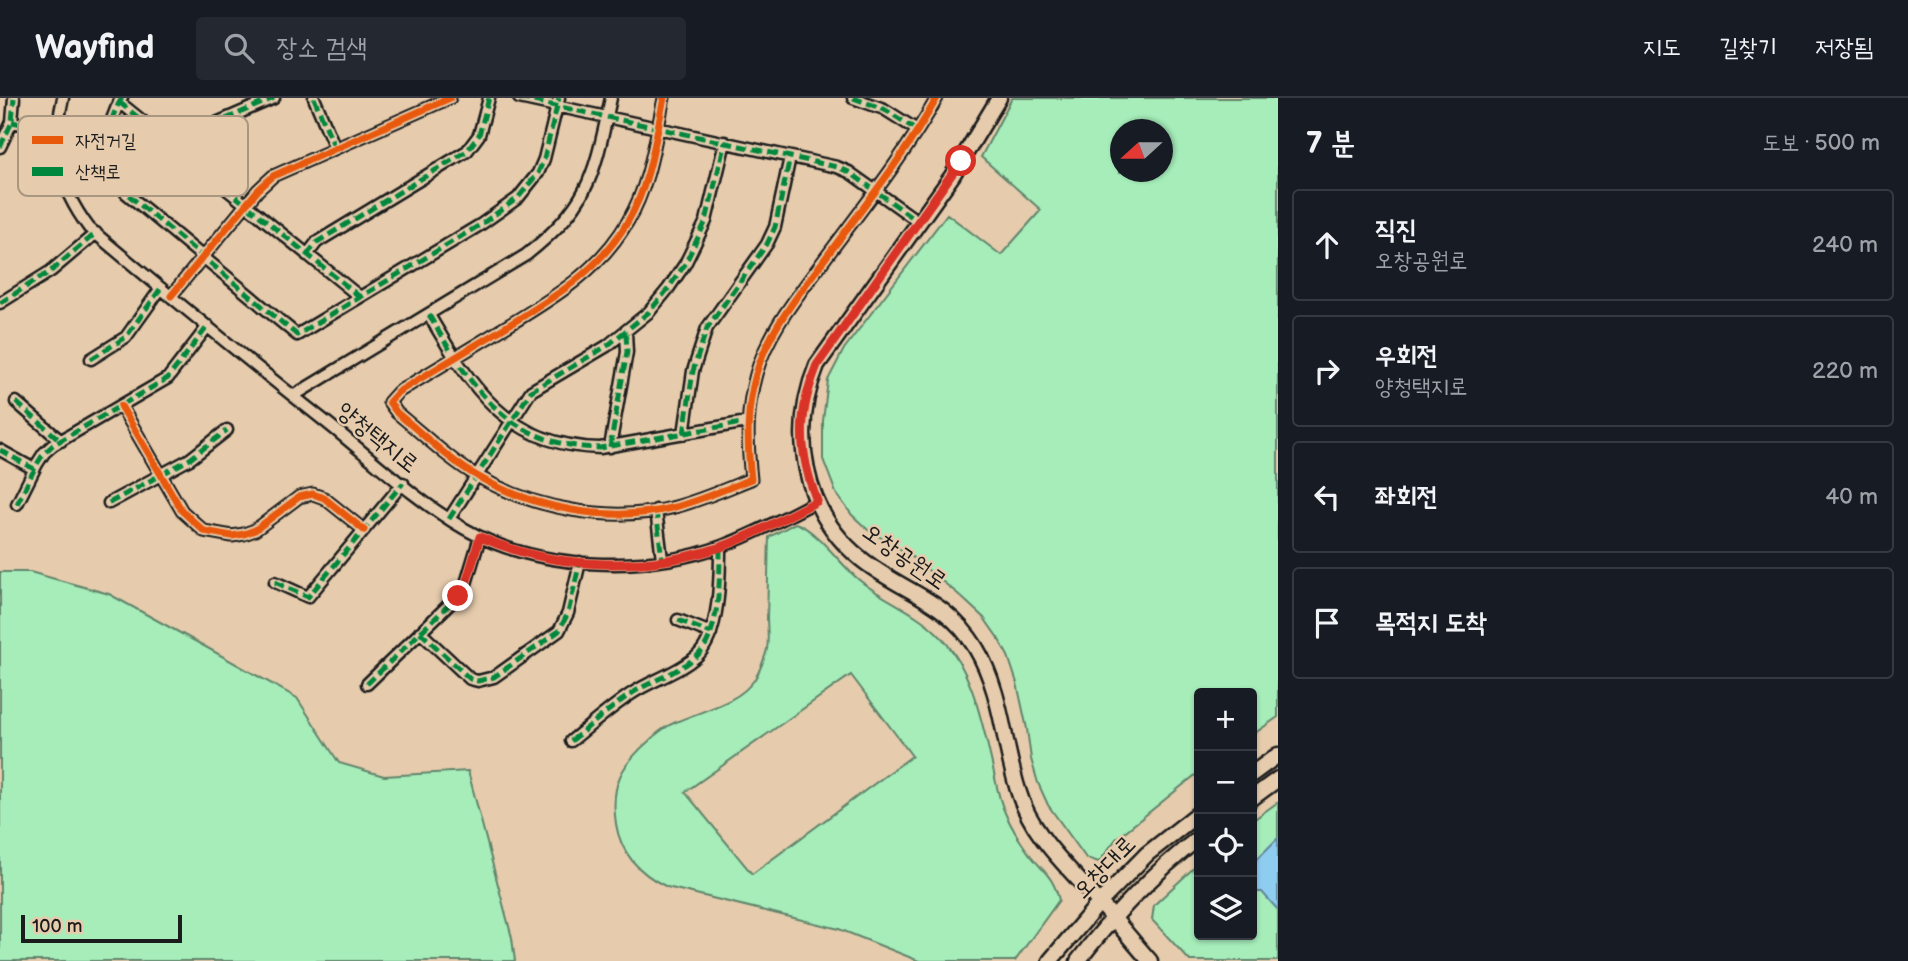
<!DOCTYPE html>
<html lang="ko">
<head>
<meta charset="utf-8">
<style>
  :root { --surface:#171b24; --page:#242831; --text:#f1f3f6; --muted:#9ea1a6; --line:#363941 }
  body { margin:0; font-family:"Balsamiq Sans","Poor Story",sans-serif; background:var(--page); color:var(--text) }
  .controls { position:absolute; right:21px; bottom:21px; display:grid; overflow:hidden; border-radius:7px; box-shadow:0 2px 5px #0004 }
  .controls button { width:63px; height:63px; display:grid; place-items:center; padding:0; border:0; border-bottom:2px solid var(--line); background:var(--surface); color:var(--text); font:35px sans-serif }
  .compass { position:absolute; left:1110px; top:21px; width:63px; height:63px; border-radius:50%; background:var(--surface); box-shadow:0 2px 5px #0004; rotate:249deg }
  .scale { position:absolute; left:21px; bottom:18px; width:161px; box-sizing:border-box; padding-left:7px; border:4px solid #1c1c1c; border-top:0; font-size:19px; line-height:24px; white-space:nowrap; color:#1c1c1c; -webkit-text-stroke:5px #e6ccad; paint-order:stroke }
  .stop { position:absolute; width:21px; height:21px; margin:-16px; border:5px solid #d93025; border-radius:50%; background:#fff }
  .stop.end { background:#d93025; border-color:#fff; box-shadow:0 2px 7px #0008 }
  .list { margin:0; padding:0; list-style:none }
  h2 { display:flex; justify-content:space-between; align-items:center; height:91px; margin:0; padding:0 28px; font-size:30px }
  h2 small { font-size:23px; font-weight:400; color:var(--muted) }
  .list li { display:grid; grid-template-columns:46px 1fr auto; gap:21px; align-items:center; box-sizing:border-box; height:112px; margin:0 14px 14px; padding:0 14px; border:2px solid var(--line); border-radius:7px }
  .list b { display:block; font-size:26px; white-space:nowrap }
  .list p { margin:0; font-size:23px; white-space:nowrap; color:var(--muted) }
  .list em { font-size:23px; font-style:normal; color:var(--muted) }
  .icon { flex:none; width:38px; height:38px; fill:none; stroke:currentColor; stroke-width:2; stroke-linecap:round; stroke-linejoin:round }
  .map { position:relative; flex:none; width:1278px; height:863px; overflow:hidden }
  header { display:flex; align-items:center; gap:42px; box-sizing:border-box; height:98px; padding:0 35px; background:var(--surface); border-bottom:2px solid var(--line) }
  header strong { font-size:33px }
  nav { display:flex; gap:38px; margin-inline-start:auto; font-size:24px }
  .search { width:490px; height:63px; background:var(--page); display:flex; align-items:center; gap:18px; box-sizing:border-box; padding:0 24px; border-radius:7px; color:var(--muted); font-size:26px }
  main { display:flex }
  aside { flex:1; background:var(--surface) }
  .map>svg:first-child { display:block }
</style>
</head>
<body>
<header>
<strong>Wayfind</strong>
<div class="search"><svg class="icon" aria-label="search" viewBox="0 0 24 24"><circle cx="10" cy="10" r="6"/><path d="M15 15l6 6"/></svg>장소 검색</div>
<nav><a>지도</a><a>길찾기</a><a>저장됨</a></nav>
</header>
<main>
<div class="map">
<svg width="1278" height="863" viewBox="0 0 1278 863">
  <rect width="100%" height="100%" fill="#e6ccad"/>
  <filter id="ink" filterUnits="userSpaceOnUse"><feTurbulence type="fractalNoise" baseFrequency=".0143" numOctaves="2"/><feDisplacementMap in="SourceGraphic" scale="14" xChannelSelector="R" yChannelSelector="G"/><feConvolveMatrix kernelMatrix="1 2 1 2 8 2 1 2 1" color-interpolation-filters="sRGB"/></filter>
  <g filter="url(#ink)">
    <path fill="#a6edba" stroke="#61846b" stroke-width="2" fill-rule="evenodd" d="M1012,0h266v619l-26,18v-42h-53v79l-83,67 -17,23 -13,-4 -38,-53 -10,-22 -7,-24 -4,-30 -10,-46 -9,-27 -10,-18 -14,-20 -26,-24 -51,-41 -39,-23 -16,-15 -16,-22 -13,-34v-38l5,-41 16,-31 103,-135 54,41 40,-45 -60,-53zM1120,32h42v42h-42z
      M795,425c21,6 45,41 63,56 25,21 56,31 79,54 34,32 45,88 55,131 4,17 6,35 14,51 6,13 14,26 22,37 14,19 25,23 31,48l-44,61h-96l-80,-32 -172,-42c-27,-13 -46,-32 -51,-63 -6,-39 5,-59 34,-84 7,-7 16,-14 26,-18 26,-12 62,-18 79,-43 4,-7 10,-21 12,-30 2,-10 0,-22 0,-32 1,-27 1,-53 2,-80zM851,577l61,81 -160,118 -67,-82z
      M0,474h30l79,22 95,52 93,52 42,65 45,13 84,-5 44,167 3,23h-515z
      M1278,704v159h-88l-38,-41 2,-15 45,-42v72h53v-114z"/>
    <path fill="#8fcdf0" stroke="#61869b" stroke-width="2" d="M1278,740v72l-16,-18h-10v-28z"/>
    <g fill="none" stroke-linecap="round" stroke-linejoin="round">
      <defs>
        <path id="street" d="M63,0c-12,52 -6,87 26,130 78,66 157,131 237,194 44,35 90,79 139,107 72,41 179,45 257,17 33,-12 64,-29 95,-45
          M122,0c-20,31 -16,65 4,95l171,142 183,-110 38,-27 20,-25 6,-14 15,-61
          M314,0l21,50
          M519,0l318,69 12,5 70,50
          M664,0c-9,42 -14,86 -36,123 -30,53 -83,82 -134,113 -32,19 -64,39 -96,58l-9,10 8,11c26,21 51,46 80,63 57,33 134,48 198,31 26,-7 51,-18 76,-28 -4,-37 -5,-69 5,-105 12,-42 40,-76 65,-110 40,-54 83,-107 116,-166
          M853,0l31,11 33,21
          M119,4l241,195
          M12,24l45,9
          M170,45l104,-45
          M0,49l12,-25 2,-24
          M307,157l10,-13 150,-91 12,-16 10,-37
          M171,198l87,-106 15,-14 177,-78
          M0,205l51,-32 45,-38
          M429,217c42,72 78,131 171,133l147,-26
          M91,261l35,-22 35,-49
          M293,298l233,-141c65,-51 68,-81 85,-157
          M16,304l45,39
          M121,308l61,105 22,20 28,5 12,-2 11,-4 44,-33 14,-3 11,4 40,32
          M684,336l9,-63 14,-43 60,-84 8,-17 15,-70
          M610,349l17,-95 -1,-20
          M0,352l34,19
          M109,405l81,-44 37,-29
          M17,406l20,-40 7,-11 9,-8 115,-67 40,-52
          M656,412l6,49
          M449,421l82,-128 76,-45 42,-34 19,-23 17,-25 21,-43 19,-79
          M275,484l33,15 95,-114
          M678,522l33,13
          M420,534l50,47 8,2 16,-4 65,-46 9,-18 12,-51
          M367,586l91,-88 7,-9 15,-50
          M571,643c20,-16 39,-33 60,-47 21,-14 47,-21 66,-38 23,-21 23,-80 23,-109"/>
        <path id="secondary" d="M999,0l-47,78 -135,189c-27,66 -15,146 43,193 41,34 86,40 116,90 26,44 27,95 42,142 13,45 50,77 80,111 18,19 34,40 52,60
          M1252,676l26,-19
          M1252,700l26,-19
          M1050,863l50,-59 47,-48 52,-41
          M1078,863c32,-42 79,-92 121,-123"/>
      </defs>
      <use href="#street" stroke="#1c1c1c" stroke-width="15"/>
      <use href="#secondary" stroke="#1c1c1c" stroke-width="19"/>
      <use href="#street" stroke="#e6ccad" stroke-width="10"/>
      <use href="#secondary" stroke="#e6ccad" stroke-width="14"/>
      <path stroke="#00873e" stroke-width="5" stroke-dasharray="10 5" stroke-linecap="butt" d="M122,0c-20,31 -16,65 4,95l171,142 183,-110 38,-27 20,-25 6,-14 15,-61
        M314,0l21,50
        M519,0l318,69 12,5 70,50
        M853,0l31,11 33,21
        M119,4l241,195
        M12,24l45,9
        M170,45l104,-45
        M0,49l12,-25 2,-24
        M307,157l10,-13 150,-91 12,-16 10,-37
        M0,205l51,-32 45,-38
        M429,217c42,72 78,131 171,133l147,-26
        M91,261l35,-22 35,-49
        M16,304l45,39
        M684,336l9,-63 14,-43 60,-84 8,-17 15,-70
        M610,349l17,-95 -1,-20
        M0,352l34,19
        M109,405l81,-44 37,-29
        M17,406l20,-40 7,-11 9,-8 115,-67 40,-52
        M656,412l6,49
        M449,421l82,-128 76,-45 42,-34 19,-23 17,-25 21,-43 19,-79
        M275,484l33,15 95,-114
        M678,522l33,13
        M420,534l50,47 8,2 16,-4 65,-46 9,-18 12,-51
        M367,586l91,-88 7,-9 15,-50
        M571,643c20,-16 39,-33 60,-47 21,-14 47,-21 66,-38 23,-21 23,-80 23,-109"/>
      <defs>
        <path id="cycleway" d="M664,0c-9,42 -14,86 -36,123 -30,53 -83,82 -134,113 -32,19 -64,39 -96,58l-9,10 8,11c26,21 51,46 80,63 57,33 134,48 198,31 26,-7 51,-18 76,-28 -4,-37 -5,-69 5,-105 12,-42 40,-76 65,-110 40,-54 83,-107 116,-166
          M171,198l87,-106 15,-14 177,-78
          M121,308l61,105 22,20 28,5 12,-2 11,-4 44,-33 14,-3 11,4 40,32"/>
      </defs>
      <use href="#cycleway" stroke="#e6ccad" stroke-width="11"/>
      <use href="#cycleway" stroke="#e8590c" stroke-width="7"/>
    </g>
  </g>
  <g fill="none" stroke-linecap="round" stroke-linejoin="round" filter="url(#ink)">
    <path stroke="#d93025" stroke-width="9" d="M458,498l7,-9 15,-50c73,32 164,36 241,10 33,-12 65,-30 96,-46 -19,-50 -20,-86 0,-136l144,-204"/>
  </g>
  <g text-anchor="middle" stroke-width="5" stroke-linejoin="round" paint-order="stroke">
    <g font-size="24" fill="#1c1c1c" stroke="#e6ccad">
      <text transform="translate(378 339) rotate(39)" y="8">양청택지로</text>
      <text transform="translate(905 458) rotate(35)" y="8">오창공원로</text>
      <text transform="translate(1104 769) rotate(-46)" y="8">오창대로</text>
    </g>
  </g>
  <rect x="18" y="18" width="230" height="80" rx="10" fill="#e6ccad" stroke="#a99782" stroke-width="2"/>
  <rect x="32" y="38" width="31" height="8" fill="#e8590c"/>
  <rect x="32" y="69" width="31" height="9" fill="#00873e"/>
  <g font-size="19" fill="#1c1c1c">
    <text x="75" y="49">자전거길</text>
    <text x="75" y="80">산책로</text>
  </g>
</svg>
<div class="controls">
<button>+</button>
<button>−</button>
<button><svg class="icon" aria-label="locate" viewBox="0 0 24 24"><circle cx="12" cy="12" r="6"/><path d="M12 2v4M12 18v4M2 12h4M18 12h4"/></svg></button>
<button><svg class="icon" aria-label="layers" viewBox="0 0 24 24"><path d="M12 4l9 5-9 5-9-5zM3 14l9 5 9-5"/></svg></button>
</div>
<svg class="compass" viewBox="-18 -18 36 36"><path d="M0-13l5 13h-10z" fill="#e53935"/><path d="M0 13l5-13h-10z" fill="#9ea1a6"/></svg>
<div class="scale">100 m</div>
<div class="stop" style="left:961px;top:63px"></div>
<div class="stop end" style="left:458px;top:498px"></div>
</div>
<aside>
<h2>7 분<small>도보 · 500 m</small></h2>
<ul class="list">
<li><svg class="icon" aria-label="ahead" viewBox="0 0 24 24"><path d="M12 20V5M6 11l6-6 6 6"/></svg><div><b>직진</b><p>오창공원로</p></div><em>240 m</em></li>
<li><svg class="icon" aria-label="right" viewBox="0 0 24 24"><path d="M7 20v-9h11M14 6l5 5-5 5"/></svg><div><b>우회전</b><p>양청택지로</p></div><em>220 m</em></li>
<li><svg class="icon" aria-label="left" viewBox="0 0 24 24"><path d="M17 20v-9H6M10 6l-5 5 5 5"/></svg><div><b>좌회전</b></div><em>40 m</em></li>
<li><svg class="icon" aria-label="arrive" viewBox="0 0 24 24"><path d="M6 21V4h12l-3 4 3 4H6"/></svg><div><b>목적지 도착</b></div></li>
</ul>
</aside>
</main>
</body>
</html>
